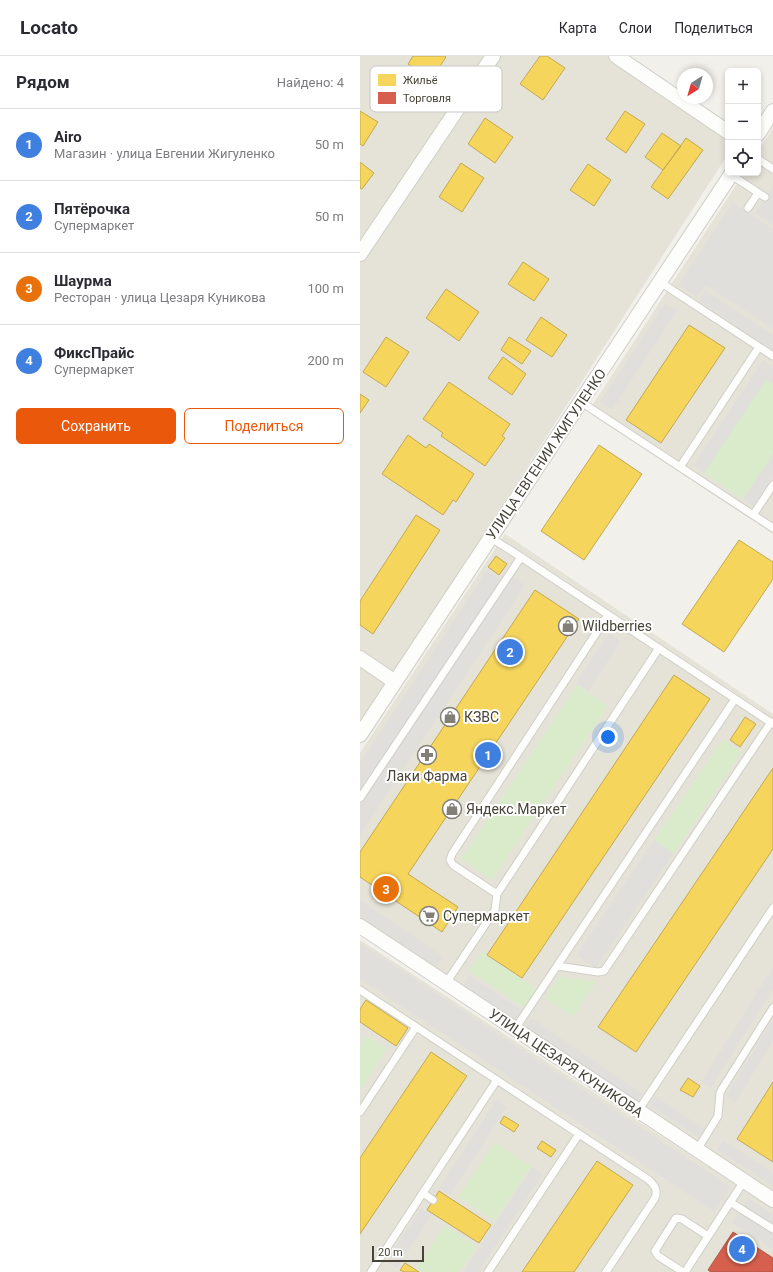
<!DOCTYPE html>
<html lang="ru">
<head>
<meta charset="utf-8">
<style>
  :root { --surface:#fff; --page:#f2f2f3; --text:#2b2b33; --muted:#7c7c81; --line:#e1e1e2; --accent:#ea580c }
  body { margin:0; font-family:Roboto,sans-serif; background:var(--page); color:var(--text) }
  .controls { position:absolute; right:12px; top:12px; display:grid; overflow:hidden; border-radius:6px; box-shadow:0 2px 6px #0003 }
  .controls button { width:36px; height:36px; display:grid; place-items:center; padding:0; border:0; border-bottom:1px solid var(--line); background:var(--surface); color:var(--text); font:20px sans-serif }
  .compass { position:absolute; left:317px; top:12px; width:36px; height:36px; border-radius:50%; background:var(--surface); box-shadow:0 2px 6px #0003; rotate:217deg }
  .scale { position:absolute; left:12px; bottom:10px; width:52px; box-sizing:border-box; padding-left:4px; border:2px solid #474337; border-top:0; font-size:11px; line-height:14px; white-space:nowrap; color:#474337; -webkit-text-stroke:3px #fff; paint-order:stroke }
  .you { position:absolute; left:248px; top:681px; width:14px; height:14px; margin:-10px; border:3px solid #fff; border-radius:50%; background:#1a73e8; box-shadow:0 0 0 6px #1a73e833 }
  .badge { display:grid; place-items:center; width:26px; height:26px; border-radius:50%; background:var(--accent); color:#fff; font-size:13px; font-weight:700 }
  .pin { position:absolute; translate:-50% -50%; border:2px solid #fff; box-shadow:0 1px 4px #0006 }
  .list { margin:0; padding:0; list-style:none }
  h2 { display:flex; justify-content:space-between; align-items:center; height:52px; margin:0; padding:0 16px; font-size:17px }
  h2 small { font-size:13px; font-weight:400; color:var(--muted) }
  .list li { display:grid; grid-template-columns:26px 1fr auto; gap:12px; align-items:center; box-sizing:border-box; height:72px; padding:0 16px; border-top:1px solid var(--line) }
  .list b { display:block; font-size:15px; white-space:nowrap }
  .list p { margin:0; font-size:13px; white-space:nowrap; color:var(--muted) }
  .list em { font-size:13px; font-style:normal; color:var(--muted) }
  .actions { display:flex; gap:8px; padding:12px 16px }
  .actions a { flex:1; padding:9px 0; border:1px solid var(--accent); border-radius:6px; text-align:center; font-size:14px; color:var(--accent) }
  .actions .main { background:var(--accent); color:#fff }
  .icon { flex:none; width:22px; height:22px; fill:none; stroke:currentColor; stroke-width:2; stroke-linecap:round; stroke-linejoin:round }
  .map { position:relative; flex:none; width:413px; height:1216px; overflow:hidden }
  header { display:flex; align-items:center; gap:24px; box-sizing:border-box; height:56px; padding:0 20px; background:var(--surface); border-bottom:1px solid var(--line) }
  header strong { font-size:19px }
  nav { display:flex; gap:22px; margin-inline-start:auto; font-size:14px }
  main { display:flex }
  aside { flex:1; background:var(--surface) }
  .map>svg:first-child { display:block }
</style>
</head>
<body>
<header>
<strong>Locato</strong>
<nav><a>Карта</a><a>Слои</a><a>Поделиться</a></nav>
</header>
<main>
<aside>
<h2>Рядом<small>Найдено: 4</small></h2>
<ul class="list">
<li><span class="badge" style="background:#3f7fe0">1</span><div><b>Airo</b><p>Магазин · улица Евгении Жигуленко</p></div><em>50 m</em></li>
<li><span class="badge" style="background:#3f7fe0">2</span><div><b>Пятёрочка</b><p>Супермаркет</p></div><em>50 m</em></li>
<li><span class="badge" style="background:#e8710a">3</span><div><b>Шаурма</b><p>Ресторан · улица Цезаря Куникова</p></div><em>100 m</em></li>
<li><span class="badge" style="background:#3f7fe0">4</span><div><b>ФиксПрайс</b><p>Супермаркет</p></div><em>200 m</em></li>
</ul>
<div class="actions"><a class="main">Сохранить</a><a>Поделиться</a></div>
</aside>
<div class="map">
<svg width="413" height="1216" viewBox="0 0 413 1216">
  <rect width="100%" height="100%" fill="#f1f0eb"/>
  <path fill="#e5e3d8" d="M0,0h248l120,79v19l-368,573z
    M413,72v406l-185,-122 156,-239h14v-22z
    M145,478l268,180v481l-413,-275v-167z
    M0,884l413,269v63h-413z"/>
  <path fill="#daebcc" d="M406,323l7,5v70l-30,45 -39,-26z
    M217,629l31,21 -116,174 -31,-21z
    M363,683l19,13 -68,101 -20,-13z
    M121,896l56,37 -13,19 -55,-37z
    M199,921l37,4 -23,36 -28,-19z
    M7,980l20,13 -27,41v-43z
    M135,1086l36,24 -36,55 -37,-24z
    M85,1169l32,22 -17,25h-37l-7,-5z"/>
  <path fill="#e0dfdb" d="M413,130v39l-18,-12z
    M373,146l40,27v100l-67,-44 -9,12 -19,-12z
    M345,234l68,45v15l-75,-50z
    M305,247l12,8 -65,99 -12,-8z
    M403,304l10,7v17l-7,-4 -62,93 -11,-8z
    M413,398v22l-20,30 -10,-7z
    M127,514l20,13 5,-7 13,9 -165,250v-72z
    M249,577l12,8 -33,50 -12,-8z
    M294,784l20,13 -78,115 -20,-13z
    M0,844l84,57 -7,10 -77,-52z
    M0,887l371,244 -16,25 -355,-233z
    M413,911v22l-62,99 -10,-6z
    M109,919l54,36 -7,10 -53,-36z
    M171,962l111,75 -6,9 -111,-75z
    M413,964v22l-38,61 -10,-6z
    M295,1040l50,33 -6,9 -50,-33z
    M136,1044l11,7 -57,88 -11,-7z
    M363,1084l50,33v13l-56,-36z
    M172,1111l11,7 -65,98h-15z
    M388,1142l25,16v35l-41,-26z
    M61,1152l11,7 -35,53 -11,-7z"/>
  <path fill="#f6d55c" stroke="#c2a951" d="M53,0h32l1,1 -15,23 -23,-16z
    M180,0h7l18,12 -22,32 -23,-16z
    M0,55l18,11 -15,24 -3,-2z
    M265,55l20,13 -19,29 -20,-14z
    M125,62l28,19 -18,26 -27,-19z
    M302,77l19,13 -18,24 -18,-13z
    M326,82l17,12 -35,49 -17,-12z
    M0,106l14,11 -12,16 -2,-1z
    M101,107l23,15 -22,34 -23,-15z
    M228,108l23,16 -17,26 -24,-16z
    M163,206l26,17 -15,22 -26,-17z
    M86,233l33,23 -20,29 -33,-23z
    M181,261l26,18 -15,22 -26,-17z
    M329,269l36,23 -64,95 -35,-23z
    M26,281l23,15 -23,35 -23,-15z
    M149,281l22,14 -9,13 -21,-14z
    M143,301l23,17 -14,21 -24,-17z
    M89,326l61,42 -8,12 3,2 -20,28 -44,-30 2,-3 -20,-14z
    M0,338l9,6 -9,13z
    M48,379l18,13 3,-4 45,30 -18,28 -3,-2 -10,15 -61,-41z
    M239,389l43,29 -58,86 -43,-29z
    M56,459l24,15 -67,104 -13,-9v-24z
    M379,484l34,22v17l-49,73 -42,-28z
    M136,500l11,8 -8,11 -11,-8z
    M175,534l44,29 -171,255 50,33 -16,25 -82,-55v-25z
    M314,619l36,24 -188,279 -35,-23z
    M385,661l11,7 -16,23 -10,-7z
    M413,712v81l-137,203 -38,-25z
    M6,944l42,28 -12,18 -36,-24v-13z
    M71,996l36,24 -107,158v-76z
    M328,1022l12,8 -7,11 -13,-7z
    M413,1026v80l-36,-23z
    M144,1060l15,9 -5,7 -14,-9z
    M182,1085l14,9 -5,7 -14,-9z
    M237,1105l36,24 -59,87h-52z
    M79,1135l52,34 -12,18 -52,-33z
    M45,1207l14,9h-15l-4,-2z"/>
  <path fill="#d6604d" stroke="#ab5746" d="M373,1176l40,26v14h-62l-3,-2z"/>
  <g fill="none" stroke-linecap="round" stroke-linejoin="round">
    <defs>
      <path id="lane" d="M398,103l15,10
        M371,119l34,22
        M388,152l10,-15
        M300,226l113,74
        M221,346l99,65 79,-120
        M320,411l93,61
        M393,459l20,-30
        M131,482l30,19
        M0,742l161,-241 252,167
        M137,838l-44,-29 -3,-5 2,-6 156,-239
        M197,910l41,6 6,-1 167,-249
        M86,927l49,-73 2,-16 162,-246
        M0,934l289,190c6,6 9,10 6,18l-49,74
        M155,973l220,-330
        M278,1055l135,-203
        M0,1056l56,-85
        M337,1094l21,-34 2,-23 2,-4 51,-81
        M63,1137l10,7
        M370,1146l43,27
        M11,1216l126,-192
        M128,1216l91,-138
        M323,1216l-25,-16 -3,-5 19,-30 2,-3 6,1 26,17
        M325,1216l59,-91"/>
      <path id="street" d="M256,0l112,76
        M398,78l15,-23
        M0,198l133,-198
        M0,602l35,24
        M0,679l372,-562
        M0,870l413,274"/>
    </defs>
    <use href="#lane" stroke="#cfcec8" stroke-width="9"/>
    <use href="#street" stroke="#cfcec8" stroke-width="16"/>
    <use href="#lane" stroke="#fdfdfc" stroke-width="7"/>
    <use href="#street" stroke="#fdfdfc" stroke-width="14"/>
  </g>
  <defs>
    <symbol id="shop-ring" viewBox="-11 -11 22 22"><circle r="9.5" fill="#fff" stroke="#828076" stroke-width="1.5"/><path d="M-5-2.5h2.3a2.7 3.5 0 0 1 5.4 0H5L5.5 6h-11ZM-1.5-2.5h3a1.5 2.3 0 0 0-3 0Z" fill="#828076"/></symbol>
    <symbol id="pharmacy-ring" viewBox="-11 -11 22 22"><circle r="9.5" fill="#fff" stroke="#828076" stroke-width="1.5"/><path d="M-2-6h4v4h4v4h-4v4h-4v-4h-4v-4h4Z" fill="#828076"/></symbol>
    <symbol id="supermarket-ring" viewBox="-11 -11 22 22"><circle r="9.5" fill="#fff" stroke="#828076" stroke-width="1.5"/><path d="M-6-5.5h2.5l.6 2H6L4.5 2H-2.5L-4.4-4H-6ZM-1.5 3.2a1.3 1.3 0 1 0 .1 0ZM3 3.2a1.3 1.3 0 1 0 .1 0Z" fill="#828076"/></symbol>
  </defs>
  <g fill-rule="evenodd">
    <use href="#shop-ring" x="197" y="559" width="22" height="22"/>
    <use href="#shop-ring" x="79" y="650" width="22" height="22"/>
    <use href="#pharmacy-ring" x="56" y="688" width="22" height="22"/>
    <use href="#shop-ring" x="81" y="742" width="22" height="22"/>
    <use href="#supermarket-ring" x="58" y="849" width="22" height="22"/>
  </g>
  <g text-anchor="middle" stroke-width="4" stroke-linejoin="round" paint-order="stroke">
    <g font-size="14" fill="#474337" stroke="#fff">
      <text transform="translate(186 398) rotate(-56)" y="5">УЛИЦА ЕВГЕНИИ ЖИГУЛЕНКО</text>
      <text transform="translate(206 1007) rotate(34)" y="5">УЛИЦА ЦЕЗАРЯ КУНИКОВА</text>
    </g>
    <g font-size="14" fill="#474337" stroke="#fff" text-anchor="start">
      <text x="222" y="575">Wildberries</text>
      <text x="104" y="666">КЗВС</text>
      <text x="67" y="725" text-anchor="middle">Лаки Фарма</text>
      <text x="106" y="758">Яндекс.Маркет</text>
      <text x="83" y="865">Супермаркет</text>
    </g>
  </g>
  <rect x="10" y="10" width="132" height="46" rx="6" fill="#fff" stroke="#c8c7c3" stroke-width="1"/>
  <rect x="18" y="18" width="18" height="12" fill="#f6d55c"/>
  <rect x="18" y="36" width="18" height="12" fill="#d6604d"/>
  <g font-size="11" fill="#474337">
    <text x="43" y="28">Жильё</text>
    <text x="43" y="46">Торговля</text>
  </g>
</svg>
<div class="controls">
<button>+</button>
<button>−</button>
<button><svg class="icon" aria-label="locate" viewBox="0 0 24 24"><circle cx="12" cy="12" r="6"/><path d="M12 2v4M12 18v4M2 12h4M18 12h4"/></svg></button>
</div>
<svg class="compass" viewBox="-18 -18 36 36"><path d="M0-13l5 13h-10z" fill="#e53935"/><path d="M0 13l5-13h-10z" fill="#7c7c81"/></svg>
<div class="scale">20 m</div>
<div class="you"></div>
<div class="pin badge" style="left:128px;top:699px;background:#3f7fe0">1</div>
<div class="pin badge" style="left:150px;top:596px;background:#3f7fe0">2</div>
<div class="pin badge" style="left:26px;top:833px;background:#e8710a">3</div>
<div class="pin badge" style="left:382px;top:1193px;background:#3f7fe0">4</div>
</div>
</main>
</body>
</html>
